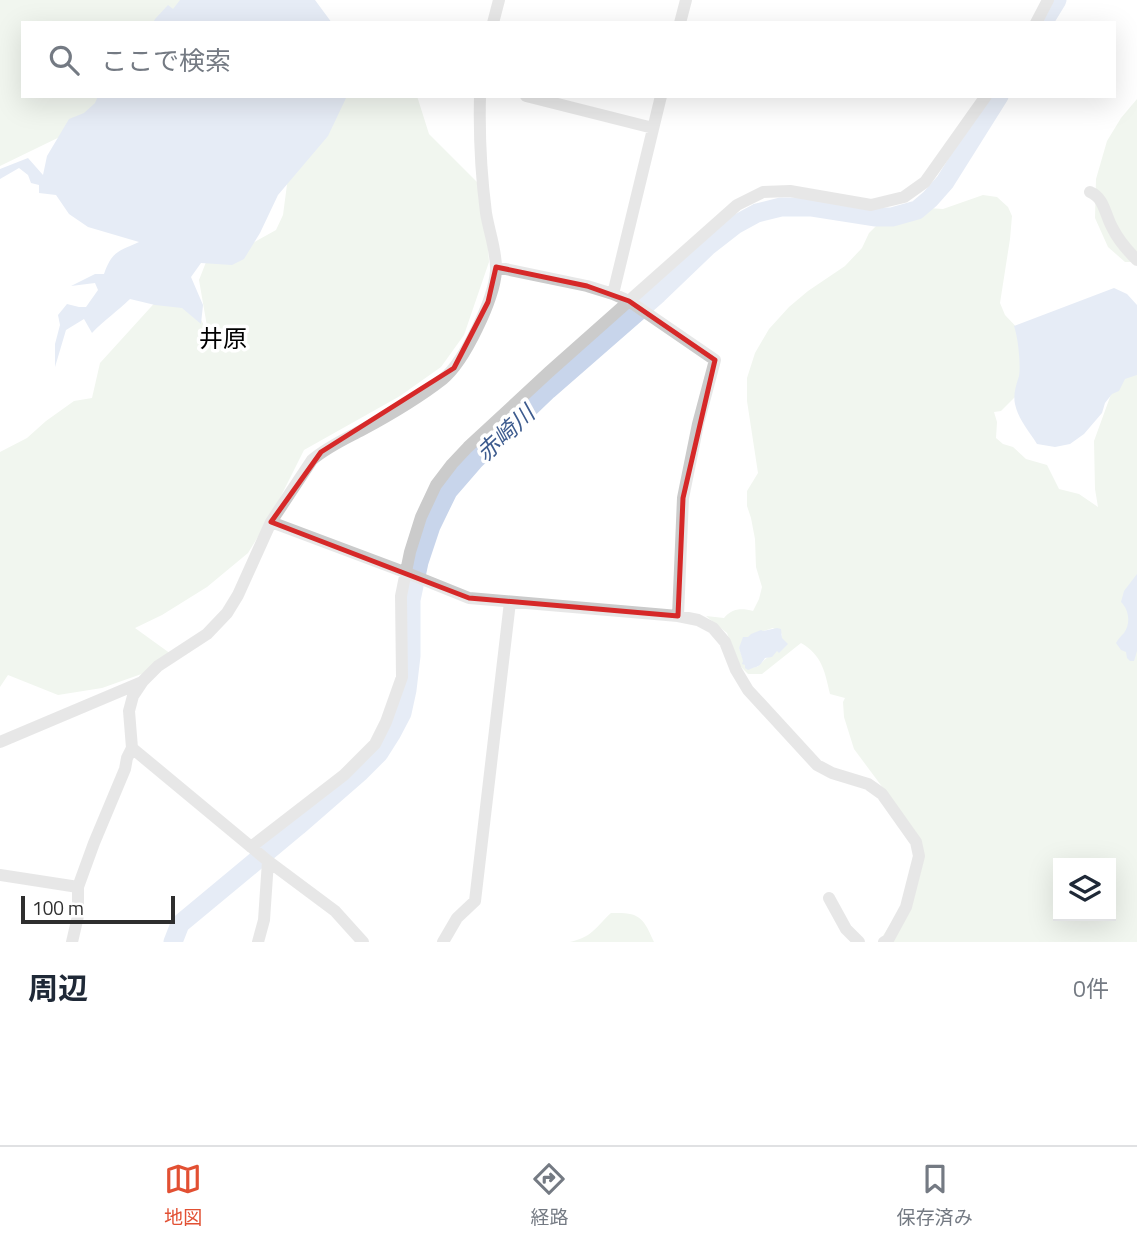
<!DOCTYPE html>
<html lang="ja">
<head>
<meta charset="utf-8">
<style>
  body { margin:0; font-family:"Titillium Web","Noto Sans JP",sans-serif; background:#f6f6f7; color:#1f2937 }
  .controls { position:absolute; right:21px; bottom:21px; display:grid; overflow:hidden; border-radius:0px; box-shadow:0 7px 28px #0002 }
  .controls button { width:63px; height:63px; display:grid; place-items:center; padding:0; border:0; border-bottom:2px solid #e0e1e3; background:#fff; color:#1f2937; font:35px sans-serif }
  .scale { position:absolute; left:21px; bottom:18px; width:154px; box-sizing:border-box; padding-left:7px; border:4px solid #2e2e2e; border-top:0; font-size:19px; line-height:24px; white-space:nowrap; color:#2e2e2e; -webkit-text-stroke:5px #fff; paint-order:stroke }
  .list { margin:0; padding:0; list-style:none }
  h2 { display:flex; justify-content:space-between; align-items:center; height:91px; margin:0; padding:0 28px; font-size:30px }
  h2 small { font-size:23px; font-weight:400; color:#747a83 }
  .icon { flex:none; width:38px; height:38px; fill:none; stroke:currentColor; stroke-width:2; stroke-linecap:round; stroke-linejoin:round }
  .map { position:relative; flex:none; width:1137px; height:942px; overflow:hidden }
  .search { position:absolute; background:#fff; box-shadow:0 7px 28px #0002; left:21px; right:21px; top:21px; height:77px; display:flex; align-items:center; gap:18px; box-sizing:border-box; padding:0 24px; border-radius:0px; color:#747a83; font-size:26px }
  .sheet { height:203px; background:#fff }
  nav { display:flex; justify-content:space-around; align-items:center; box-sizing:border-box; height:98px; border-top:2px solid #e0e1e3; background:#fff; font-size:19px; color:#747a83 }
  nav a { display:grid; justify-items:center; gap:4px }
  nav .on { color:#e25033 }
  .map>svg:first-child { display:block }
  .green { fill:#e0ebdb; fill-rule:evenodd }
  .water { fill:#c8d5eb }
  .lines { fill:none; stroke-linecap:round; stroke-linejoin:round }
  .river { stroke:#c8d5eb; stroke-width:19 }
  .minor { stroke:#cbcbcb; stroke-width:12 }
  .marked { fill:none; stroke:#d62828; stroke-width:5; stroke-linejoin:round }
  .labels { text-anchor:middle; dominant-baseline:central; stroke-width:7; stroke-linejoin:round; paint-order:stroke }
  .water-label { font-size:23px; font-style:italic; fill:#3d5b8e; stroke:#fff }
  .quarter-label { font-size:24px; fill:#000; stroke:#fff }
</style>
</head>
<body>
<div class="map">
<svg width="1137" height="942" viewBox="0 0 1137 942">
  <rect width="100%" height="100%" fill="#fff"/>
  <path class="green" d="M0,0H187L183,23H23V96H116L72,131L0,166Z
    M339,96H417L429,134L484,189L489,262L464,335L441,367L400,396L304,450L273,512L248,553L207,587L162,615L135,628L171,654L150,671L102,688L58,695L8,675L0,687V452L27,438L46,421L74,401L92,398L100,363L160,297L194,308L208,332L199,280L210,252L233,254L276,230L283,215L288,177Z
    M1137,99V262H1125L1108,247L1095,218L1096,179L1107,141L1121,118Z
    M983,195L997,197L1008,207L1012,216L1010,239L1000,303L1005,315L1020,331L1024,372L1018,394L1001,411L994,412L997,422L996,438L1003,444L1013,447L1026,459L1047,465L1059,489L1079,494L1098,507L1095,489L1094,441L1114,386L1137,369V942H879L900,909L923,848L915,831L854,749L844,717L843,702L845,698L830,694C825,672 822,655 801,643L762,674H748L740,666L727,633L706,616L724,618C732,608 742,608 753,611L759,599L762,587L756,567L755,539L751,518L747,506V491L758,473L747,401V378L755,353L769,329L789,307L808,291L845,266L862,248L869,233L878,224L898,211L913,207L943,209ZM773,628L782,634C781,645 777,650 768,657C758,664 761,671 745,665L739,648C747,634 759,633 773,628ZM1058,863H1111V916H1058Z
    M611,913C640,912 643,917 654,942H570C578,940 587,937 593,931C600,925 603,920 611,913Z"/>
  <path class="water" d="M180,0H315L332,23H153L155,19L168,5L173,9Z
    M98,96H347L328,136L278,195L260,233L244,259L232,265L201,263L191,277L203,305L201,324L182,308L155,305L130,299C118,311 104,320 92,333L84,319L66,330L55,367V344L60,325L58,315L67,304L79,307H86L98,290L95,283L71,286L95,274H104C112,251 119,251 139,242L88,227L69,214L56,195L39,193V185L31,183L28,175L19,168L0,179V169L28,158L43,175L47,156L69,119L84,113L95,103Z
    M1114,288L1127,294L1137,305V375L1125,379L1119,391L1112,394L1105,403L1102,413L1084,434L1070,444L1055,447L1037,444C1029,431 1018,419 1015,404C1013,395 1016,385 1019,376C1021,365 1018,337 1014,326Z
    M1137,574V651L1134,661H1130L1127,658L1126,652L1121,650L1116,643C1118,639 1121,636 1124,633C1131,623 1129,610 1121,602L1124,591Z
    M777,628L781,629L782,638L788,644L779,653L777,651L772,657L765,658C758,669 759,665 748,670L745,668V665L742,664L743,661L739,648L743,637H748L751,634L761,630L763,631Z"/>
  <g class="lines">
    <path class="river" d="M1043,23L1057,0
      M173,942L180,924L298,826L360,772L379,753L391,734L402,713L407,690L411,656V600L419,562L431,526L448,491L474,461L548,390L658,294L708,246L735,225L757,213L781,207H812L876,217H892L917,210L930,199L945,182L999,96"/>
    <path class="minor" d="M493,23L499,0
      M680,23L686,0
      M1036,23L1048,0
      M526,96L653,128
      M1090,192C1105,198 1105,216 1113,229C1119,241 1128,251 1137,260
      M496,267L587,286L613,294L629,301L715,360L698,424L683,498L678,616
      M613,294L661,96
      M271,522L407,573L469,598L678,616L698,620L713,628L725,642L736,670L748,690L817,765L832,773L868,784L882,794L916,842L919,856L906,907L888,940L884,942
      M0,742L142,682
      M132,748L268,861L335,911L363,942
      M251,847L344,775L375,744L386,722L402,677L401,596L410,552L421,517L436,485L452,464L468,447L549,372L737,205L763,192L790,191L871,205L904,197L925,182L986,96
      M0,875L78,887
      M829,898L846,929L859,942
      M72,942L78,916V887L94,843L125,769L127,758L132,748L129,711L133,696L143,681L158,666L207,634L227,613L238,595L271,522L312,460C327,447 345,439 362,430C388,416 420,397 443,379C465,361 494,299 496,271C497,252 489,232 486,213C481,174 479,135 480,96
      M258,942L264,920L268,861
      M443,942L457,918L475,901L510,602"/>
  </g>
  <path d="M0 0H1137V942H0ZM496,267L587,286L629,301L715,360L683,498L678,616L469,598L271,522L321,452L454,368L488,302Z" fill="#fff" fill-opacity=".55" fill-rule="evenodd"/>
  <path class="marked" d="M496,267L587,286L629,301L715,360L683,498L678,616L469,598L271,522L321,452L454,368L488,302Z"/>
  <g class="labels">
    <g class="water-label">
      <text transform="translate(505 433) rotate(-43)">赤崎川</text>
    </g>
    <g class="quarter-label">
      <text x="223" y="338">井原</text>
    </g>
  </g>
</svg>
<div class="controls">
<button><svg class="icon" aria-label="layers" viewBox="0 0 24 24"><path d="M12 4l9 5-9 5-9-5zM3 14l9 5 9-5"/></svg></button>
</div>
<div class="scale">100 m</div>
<div class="search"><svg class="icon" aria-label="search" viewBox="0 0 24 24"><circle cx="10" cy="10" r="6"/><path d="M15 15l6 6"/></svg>ここで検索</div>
</div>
<section class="sheet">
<h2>周辺<small>0件</small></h2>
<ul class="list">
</ul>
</section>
<nav>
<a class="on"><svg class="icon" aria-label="map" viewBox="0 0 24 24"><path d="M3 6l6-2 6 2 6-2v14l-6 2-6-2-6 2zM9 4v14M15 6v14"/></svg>地図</a>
<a><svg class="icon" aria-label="directions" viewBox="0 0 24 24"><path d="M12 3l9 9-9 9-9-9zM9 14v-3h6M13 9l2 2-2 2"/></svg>経路</a>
<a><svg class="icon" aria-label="saved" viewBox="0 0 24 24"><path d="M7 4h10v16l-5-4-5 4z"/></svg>保存済み</a>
</nav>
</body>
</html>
